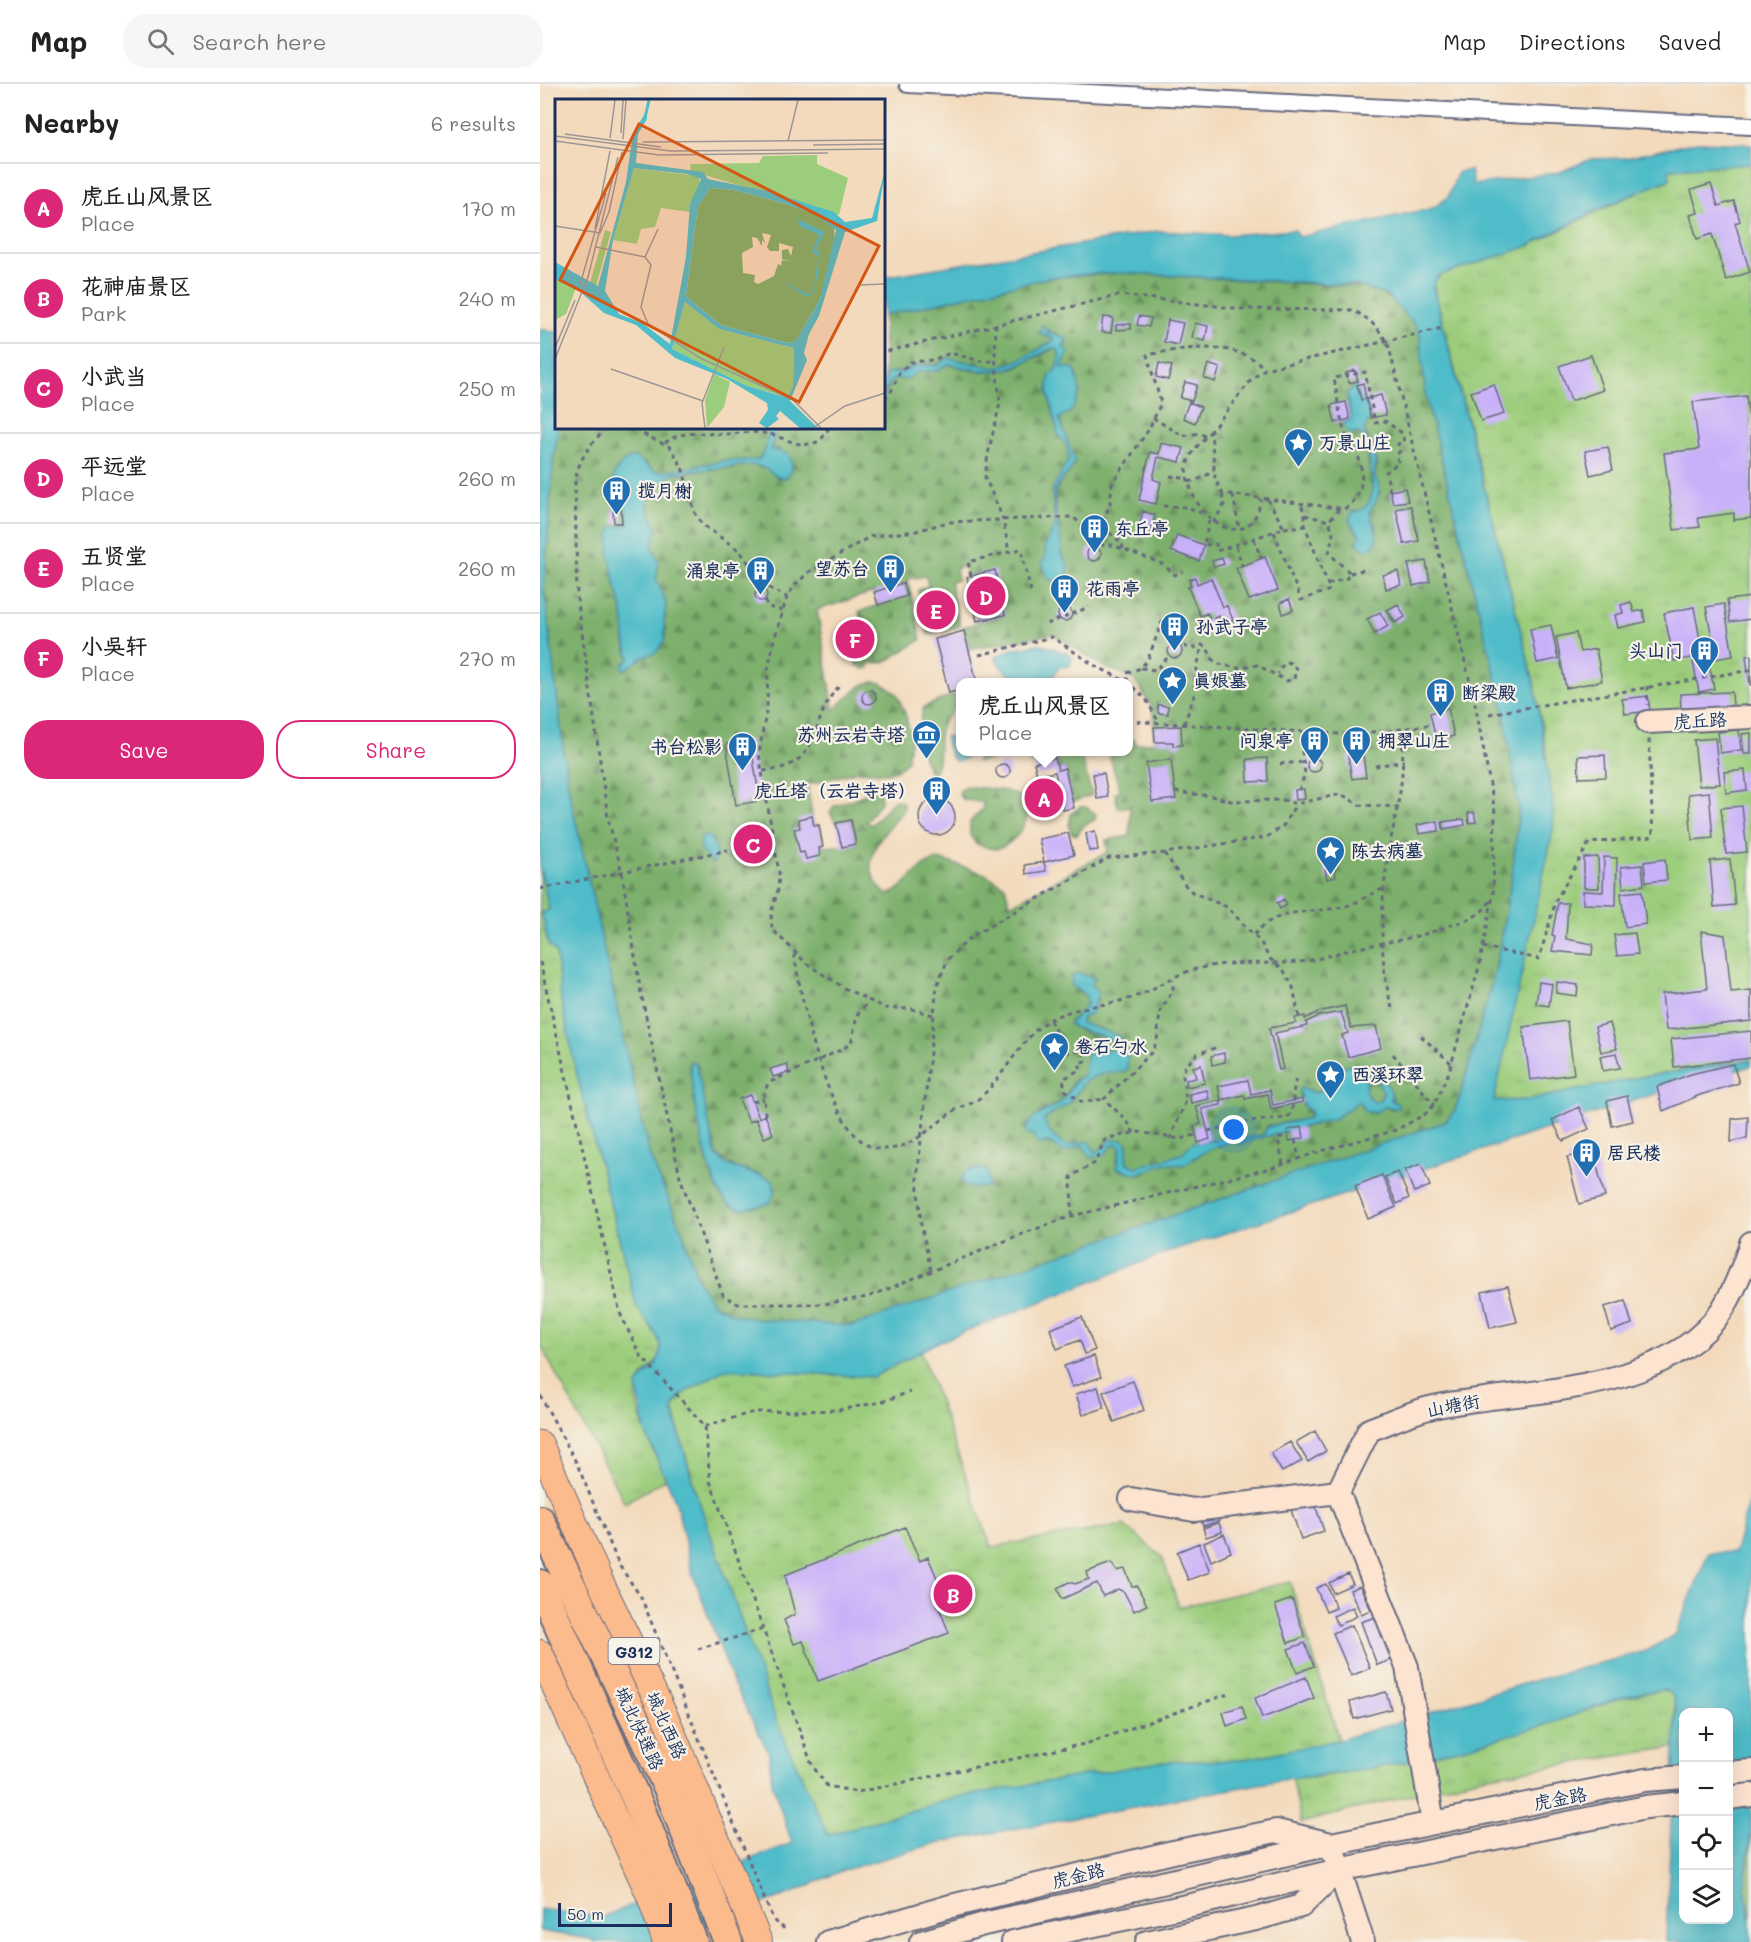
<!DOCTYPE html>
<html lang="en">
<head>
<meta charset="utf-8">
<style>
  body { margin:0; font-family:Mali,"LXGW WenKai TC",sans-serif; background:#f6f6f6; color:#222 }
  .controls { position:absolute; right:18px; bottom:18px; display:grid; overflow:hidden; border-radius:12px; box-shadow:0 6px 24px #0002 }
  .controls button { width:54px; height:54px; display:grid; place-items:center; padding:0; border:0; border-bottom:2px solid #e0e0e0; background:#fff; color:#222; font:30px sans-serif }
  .scale { position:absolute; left:18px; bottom:15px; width:114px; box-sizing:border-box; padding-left:6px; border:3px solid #1b2f5e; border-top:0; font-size:16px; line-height:21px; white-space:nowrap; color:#1b2f5e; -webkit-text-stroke:4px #f7f3e8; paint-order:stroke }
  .you { position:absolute; left:694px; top:1046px; width:21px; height:21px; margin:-15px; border:4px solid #fff; border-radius:50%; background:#1a73e8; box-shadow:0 0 0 9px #1a73e833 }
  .badge { display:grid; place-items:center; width:39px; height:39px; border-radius:50%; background:#db2777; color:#fff; font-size:20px; font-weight:700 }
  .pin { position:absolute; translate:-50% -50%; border:3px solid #fff; box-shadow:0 2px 6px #0006 }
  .popup { position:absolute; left:416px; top:594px; width:177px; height:78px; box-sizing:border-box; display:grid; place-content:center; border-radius:12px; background:#fff; filter:drop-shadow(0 2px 4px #0005); font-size:20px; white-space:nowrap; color:#767676 }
  .popup b { font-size:22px; color:#222 }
  .popup::after { content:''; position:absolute; left:50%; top:100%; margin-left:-12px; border:12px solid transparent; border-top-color:#fff }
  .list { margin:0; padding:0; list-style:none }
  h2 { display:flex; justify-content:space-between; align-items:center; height:78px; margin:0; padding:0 24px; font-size:26px }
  h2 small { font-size:20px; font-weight:400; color:#767676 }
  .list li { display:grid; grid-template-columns:39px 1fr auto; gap:18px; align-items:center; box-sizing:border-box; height:90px; padding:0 24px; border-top:2px solid #e0e0e0 }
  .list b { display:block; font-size:22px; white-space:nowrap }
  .list p { margin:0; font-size:20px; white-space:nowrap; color:#767676 }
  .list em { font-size:20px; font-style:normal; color:#767676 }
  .actions { display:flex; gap:12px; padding:18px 24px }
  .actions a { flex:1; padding:14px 0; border:2px solid #db2777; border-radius:24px; text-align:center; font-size:21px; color:#db2777 }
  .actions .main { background:#db2777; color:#fff }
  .icon { flex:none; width:33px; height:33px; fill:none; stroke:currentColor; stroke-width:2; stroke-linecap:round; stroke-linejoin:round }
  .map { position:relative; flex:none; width:1211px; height:1858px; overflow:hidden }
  header { display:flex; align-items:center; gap:36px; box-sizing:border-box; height:84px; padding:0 30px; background:#fff; border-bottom:2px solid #e0e0e0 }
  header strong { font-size:28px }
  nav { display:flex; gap:33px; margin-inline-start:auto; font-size:21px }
  .search { width:420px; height:54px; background:#f6f6f6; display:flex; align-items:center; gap:15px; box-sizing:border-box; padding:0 21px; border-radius:24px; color:#767676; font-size:22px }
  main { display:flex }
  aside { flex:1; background:#fff }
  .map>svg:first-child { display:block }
  .grass { fill:url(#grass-tufts); stroke:#5c7e6d; stroke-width:1.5 }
  .forest { fill:url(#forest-firs); stroke:#4c7065; stroke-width:1.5; fill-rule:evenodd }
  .water { fill:#4fbcc9; stroke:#357694; stroke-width:1.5; fill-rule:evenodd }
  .building { fill:#c9b0f9 }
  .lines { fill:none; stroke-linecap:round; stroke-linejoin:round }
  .street-casing { stroke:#676b7f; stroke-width:20 }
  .secondary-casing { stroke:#676b7f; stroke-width:26 }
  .primary-casing { stroke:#676b7f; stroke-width:28 }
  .highway-casing { stroke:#676b7f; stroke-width:32 }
  .path { stroke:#676b7f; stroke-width:3; stroke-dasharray:4.5 4.5; stroke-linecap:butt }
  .street { stroke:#fff; stroke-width:16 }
  .secondary { stroke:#fde4d1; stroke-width:22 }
  .primary { stroke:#fbbb8d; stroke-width:26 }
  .highway { stroke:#fbbb8d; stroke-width:28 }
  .labels { text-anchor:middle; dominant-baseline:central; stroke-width:4.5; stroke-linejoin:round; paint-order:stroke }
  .shield { fill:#f7f3e8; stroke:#5d6a87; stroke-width:1.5 }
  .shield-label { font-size:16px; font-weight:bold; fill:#1b2f5e }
  .poi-label { font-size:18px; font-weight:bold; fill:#1b2f5e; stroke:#f7f3e8; text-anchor:start }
  .street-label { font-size:18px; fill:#1b2f5e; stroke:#f7f3e8 }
  .inset-river { fill:none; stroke:#4fbcc9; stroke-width:3 }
  .inset-road { fill:none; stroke:#9d9696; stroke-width:1.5 }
  .view { fill:#d45514; fill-opacity:0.15; stroke:#d45514; stroke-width:3 }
  .inset-edge { fill:none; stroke:#1b2f5e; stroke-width:3 }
</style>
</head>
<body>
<header>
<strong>Map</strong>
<div class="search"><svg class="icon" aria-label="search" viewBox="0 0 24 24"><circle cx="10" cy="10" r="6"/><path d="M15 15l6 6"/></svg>Search here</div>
<nav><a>Map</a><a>Directions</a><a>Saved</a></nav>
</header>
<main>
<aside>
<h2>Nearby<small>6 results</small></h2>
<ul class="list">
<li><span class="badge">A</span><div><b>虎丘山风景区</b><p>Place</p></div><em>170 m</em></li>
<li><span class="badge">B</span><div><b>花神庙景区</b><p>Park</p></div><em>240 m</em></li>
<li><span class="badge">C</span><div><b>小武当</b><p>Place</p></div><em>250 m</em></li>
<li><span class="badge">D</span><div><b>平远堂</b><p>Place</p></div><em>260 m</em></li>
<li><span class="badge">E</span><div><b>五贤堂</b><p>Place</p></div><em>260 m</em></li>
<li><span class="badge">F</span><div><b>小吴轩</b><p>Place</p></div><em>270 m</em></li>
</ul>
<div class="actions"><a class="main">Save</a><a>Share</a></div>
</aside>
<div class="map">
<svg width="1211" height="1858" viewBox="0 0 1211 1858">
  <defs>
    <pattern id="grass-tufts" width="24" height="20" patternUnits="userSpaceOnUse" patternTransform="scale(1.5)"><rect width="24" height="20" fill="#9ccd7c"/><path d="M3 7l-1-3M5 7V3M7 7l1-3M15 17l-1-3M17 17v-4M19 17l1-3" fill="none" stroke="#86b06e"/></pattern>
    <pattern id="forest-firs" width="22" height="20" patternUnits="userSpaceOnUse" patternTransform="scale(1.5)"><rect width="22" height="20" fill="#7db06c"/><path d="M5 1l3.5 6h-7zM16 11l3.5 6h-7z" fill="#66905c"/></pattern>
  </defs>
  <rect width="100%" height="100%" fill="#f7f3e8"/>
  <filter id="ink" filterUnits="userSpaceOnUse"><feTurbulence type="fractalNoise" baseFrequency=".0167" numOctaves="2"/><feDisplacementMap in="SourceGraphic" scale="12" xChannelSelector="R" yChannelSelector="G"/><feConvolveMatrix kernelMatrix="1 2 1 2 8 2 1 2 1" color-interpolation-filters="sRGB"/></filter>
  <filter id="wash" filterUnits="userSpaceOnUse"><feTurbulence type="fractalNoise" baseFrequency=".008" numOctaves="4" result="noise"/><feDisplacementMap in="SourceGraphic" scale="24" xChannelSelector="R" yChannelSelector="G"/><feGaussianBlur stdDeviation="1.35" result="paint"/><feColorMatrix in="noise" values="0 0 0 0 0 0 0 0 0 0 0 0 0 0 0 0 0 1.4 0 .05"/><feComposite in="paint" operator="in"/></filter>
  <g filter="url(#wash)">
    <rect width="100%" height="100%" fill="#f3dabc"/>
    <path class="grass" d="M1187,80H1211V976L1101,993L988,1016L954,1017L991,839L1007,672L995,603L893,199L902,190L986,163L1112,101L1129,85Z
      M0,783L9,827L2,828L8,860L16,869L21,916L36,987L96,1220C102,1236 121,1246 121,1264C121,1281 105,1285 99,1298C88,1319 117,1374 126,1395L85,1419L0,1260Z
      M381,1267L451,1463L584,1441L622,1473L639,1523L750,1498L799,1656L701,1676L620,1678L288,1751L238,1641L155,1406L133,1324L145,1308L185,1285L333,1293Z
      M1121,1606L1131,1609L1135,1614V1663L936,1694L761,1739L752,1694L779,1693L899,1670L1005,1641L1082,1614Z
      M1211,1747V1839L1205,1802Z"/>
    <path class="forest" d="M581,189L828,203C848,210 874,230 880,253C885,272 882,293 886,313L963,623L979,725L972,792L955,888L920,1013L914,1028L905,1038L325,1239L298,1243L214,1235L194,1230L173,1220L158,1197L143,1150L109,1070L28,702L4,505L13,375L19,344H229L225,367L218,376L183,377L123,388L114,387L105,379L77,384L72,415L85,421L88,442L70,455L74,493L84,536L86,567L90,575L84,579L83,585H86L107,570L126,548L124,539L126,519L116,494L119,478L112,462L117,446L107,421L108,416L115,403L128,391L215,380L224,382L238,394L250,390L253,381L237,365L231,366L236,344H344V310L355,294L364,295L379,287H397L406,280L440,288L469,286L516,264L521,272L517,284L509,293L508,308L518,350L527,362L529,374L512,406L515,443L505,462L506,473L503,478L508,495L517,497L524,474L521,470C521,453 512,421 516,408C519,394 533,389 535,376L519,334C540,316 541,317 536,288L521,282L523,263L527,259L522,252L506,246L505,252L513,255L512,258L479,276L455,284L408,274C390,287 390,277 376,282C364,286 362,288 348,289L344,299V231L507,194ZM816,303L820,316L825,315L824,346L833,363L837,381L834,393L840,408L829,428L837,445L833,462L818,456L820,452L810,439L814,427L823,428L830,419L833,404C828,392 828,372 828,359L820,349H807L811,336L807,312ZM424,482L438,539L423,543L429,565L513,550L566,584L589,592L596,598L613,625L614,658L596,660L594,655L588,656V668L569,669L580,708L575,709L578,724L590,722V752L566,756L568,768L470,821L465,802L445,790L399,775C371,783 367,806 347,811C313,780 340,754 362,728L364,722L361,717L354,716L331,741L326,737L341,718L340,708L334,707L294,722L290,729L296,739L311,736L316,760L284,763L279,741L274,742L267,701L318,687L347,689L358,685L367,677L371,654L366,632L357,610L342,599C322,593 307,615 294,626L277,526L334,508L338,521L319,528L321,541L303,546L309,570L314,569L317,582L321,581L322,585L329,584L328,580L345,578L381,556L368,495L386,492L388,503L378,506L388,550L420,543L410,498L418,496L416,484ZM537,889L554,894L551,902L558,914L553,928L542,934L541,939L564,946L582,957L587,980L545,997L532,1016L504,1035L508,1047L525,1062L550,1059L556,1069L571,1056H583L588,1061L586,1078L596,1083L641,1070L655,1059L679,1056L689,1048L702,1055L724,1050L727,1042L770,1034L771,1028L764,1023L759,1009L767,1005L776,1009L783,1005L797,982L824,980L828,985L825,1009L835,1018L840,1016L844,1008L839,997L852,1010L853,1025L844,1023L832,1028L818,1018L794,1035L698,1060L695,1054L685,1060L671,1064L643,1081L625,1079L597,1090L579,1086L577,1075L581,1064L577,1060L571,1062L568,1067L549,1070L543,1061L524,1068C512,1058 503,1060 491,1050V1038L506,1025L522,1017L534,997L546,989V975L556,969L577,965L566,953L548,950L531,942L530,937C539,928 550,927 546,912L541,909ZM155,978L176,1071L196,1084L222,1091L236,1105L230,1118C218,1123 201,1128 190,1121C164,1105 155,1011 149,980Z
      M412,611L418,613C417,626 404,633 400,646C397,660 402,679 393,689L388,686C380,665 377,644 384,623Z
      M438,668L455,670L465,668H540L552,711L533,718L525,684L518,686L515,674L494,679L476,668L461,670L459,674L437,678Z
      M425,702C445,706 463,702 480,713C501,728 473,764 455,765C449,765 442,761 436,760L430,751V738L443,724L442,718L424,716L419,712L420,706Z
      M540,723H546L556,730L555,736L544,741L537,751L531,749L529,743L531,730Z"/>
    <path class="water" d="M1157,58L1211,60V80L1129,85L1130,95L1061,124L986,163L898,192L893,203L995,603L1013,721V747L954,1017L988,1016L1101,993L1211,976V982L1161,995L633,1166L396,1259L333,1293L185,1285L145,1308L134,1320L133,1328L155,1406L238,1641L288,1751L418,1713L620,1678L701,1676L799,1656L989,1598L1106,1567L1136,1550L1168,1469L1195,1468L1211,1409V1747L1205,1802L1211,1839V1858H1126L1136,1626L1133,1612L1125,1606C1082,1608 1043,1630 1002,1642C921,1665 837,1689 752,1694L397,1759L301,1787L252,1809L115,1858H54L50,1855L0,1847V1825L62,1833L252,1759L232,1699L229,1669L194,1601L151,1485L136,1418L105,1347L97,1302C101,1293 111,1288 116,1280C131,1254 104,1241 96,1220L36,987L21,916L16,869L8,860L2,828L9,826L0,783V245L16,248V344H19L13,375L4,505L28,702L109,1070L143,1150L158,1197L173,1220L194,1230L214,1235L312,1242L905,1038L914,1028L920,1013L955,888L972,792L979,725L963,623L886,313L880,252L875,241L848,212L816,201L581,189L548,190L507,194L344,231V193L618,147L689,151L755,146L759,153L893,124L908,113L918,88L930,86L933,101L1020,88L1051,75L1085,74ZM1144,1628H1188V1836H1144Z
      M503,241L508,248L527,254L523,263L529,269L521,282L535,285L540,308L532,327L519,334L535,376C533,389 518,394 515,408C512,422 522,452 521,470C528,480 535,489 517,497L508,495L502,478L506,473L505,462L515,443L512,406L529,374L527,362L518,350L508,308L509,293L517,284L520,275L518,266L512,264C467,287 460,293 409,280L397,287H379L367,295H352L344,310V299L348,289H360L379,281L397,282L408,274L455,284L479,276L512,258L513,255L500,249Z
      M817,301L820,316L826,315L830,334L824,346C829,362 839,374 834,393C844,404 838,417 829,428C834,442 845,458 826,466L816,459L820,451L809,437L812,428C845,425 828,383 828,359L820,349H807L804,338L811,336L807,309Z
      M229,344H236L231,365L248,370C254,379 253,386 246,394C233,396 228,380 209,381L134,389L119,399L108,416L107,421L117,446L112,462L119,478L116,494L126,519L124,539L125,555L116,569C96,572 97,583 83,585L82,582L90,574C83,560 86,546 83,530C78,505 63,467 72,443L88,441L85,421L74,423C69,404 72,377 95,373L114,387L123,388L183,377L218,376L225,367Z
      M500,560L529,570L532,574L530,582L519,583L510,598C486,599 468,599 455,573L471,565Z
      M420,651V668H433L422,676L416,677L411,673L405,653Z
      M164,752L170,753C175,762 179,771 173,780L161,767V755Z
      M537,889L555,894L551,901L558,908L553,928L542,934L541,939L579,952L587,972V985L583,988H567L545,997L528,1020L504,1035L508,1047L525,1062L548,1057L556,1069L571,1056H583L588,1060L586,1078L596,1083L641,1070L652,1059L679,1056L686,1047L701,1048L703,1055L724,1050L727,1043L769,1034L771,1027L764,1023L759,1007L761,1004L776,1009L781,1007L790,985L797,982L827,980C830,996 817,1008 835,1018L840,1016L844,1008L839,1001V994H842L851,1007V1016L859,1021V1024L844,1023L835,1029L824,1027L821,1019L818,1018L794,1035L697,1060L695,1054L688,1059L671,1064L643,1081L625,1079L597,1090L577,1084L581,1064L577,1060L571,1062L564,1071L550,1073L543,1061L524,1068L509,1058L498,1060L494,1052L486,1048C489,1028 512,1028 522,1017C531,1008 531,997 544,991L547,970L577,965C570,947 543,951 529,940L547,921L546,912L532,902V893Z
      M150,977L156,980L176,1071L187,1081L233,1096L235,1108L230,1119C219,1122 201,1129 190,1121C168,1108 150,1003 150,977Z
      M435,1085H447L449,1103L431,1104L421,1098L424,1088Z"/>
    <g id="blocks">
      <path class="building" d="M1171,100L1178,122L1194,117L1200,137L1195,139L1210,188L1186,196L1172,150L1157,155L1150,131L1158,129L1151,106Z
        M599,232L611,234L609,243L597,241Z
        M563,233L573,234L571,249L561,248Z
        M628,236L643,239L638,261L624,258Z
        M655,239L668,242L665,257L652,254Z
        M591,240V245L576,246V241Z
        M1051,271L1063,306L1031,317L1019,282Z
        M619,279L632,282L628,296L616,293Z
        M668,280L680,284L675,298L664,294Z
        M815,286L818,297L809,299L806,289Z
        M645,298L657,301L652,317L640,314Z
        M823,299L826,315L821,316L817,301Z
        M954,300L964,330L941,337L931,308Z
        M841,311L846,331L831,334L826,315Z
        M1206,312L1211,350V434L1194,436V429L1158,434L1160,443L1134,446L1124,369L1159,365L1153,318Z
        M649,318L661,323L655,339L643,334Z
        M806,318L810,335L795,339L791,321Z
        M621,359L644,364L640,378L618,373L613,395L621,398L616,420L599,416L610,368L619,370Z
        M1068,363L1073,386L1050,391L1045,367Z
        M865,404L868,417L853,419L850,407Z
        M871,422L879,457L864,460L856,425Z
        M81,425L82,439H74L73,426Z
        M603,427L615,431L610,453L597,450Z
        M637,451L664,461L659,477L631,467Z
        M547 470a7 7 0 1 1 14 0a7 7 0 1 1-14 0Z
        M725,473L738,506L709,516L696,484Z
        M682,474L684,480L674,483L672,477Z
        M886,477L890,498L873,502L868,480Z
        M455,486L465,531L437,537L427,493Z
        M858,487L861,501L846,505L843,491Z
        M655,493L657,500L671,494L683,523L687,522L693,536L682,541L679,532L674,534L677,541L666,546L663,537L670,534L667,529L660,532L648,503L651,502L649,496Z
        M363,499L367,512L338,521L334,508Z
        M215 511a6 6 0 1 1 12 0a6 6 0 1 1-12 0Z
        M399,508V511L406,510L408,519L403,521L405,531L390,534L385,511Z
        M1211,513V535L1190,538L1187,516Z
        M749,515L753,526L743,530L740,519Z
        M1091,518L1094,528L1103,526L1105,538L1078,544L1075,531L1083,529L1081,521Z
        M858,520L865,533L855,539L847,526Z
        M1184,520L1193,572L1176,575L1166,523Z
        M1154,523L1163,572L1134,577L1124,529Z
        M518 530a7 7 0 1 1 14 0a7 7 0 1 1-14 0Z
        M840,528L848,542L835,550L827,535Z
        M322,541L328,564L309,570L303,546Z
        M1011,541L1018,575L997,579L990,545Z
        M424,547L437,598H420V606L409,609L395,555Z
        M1036,549L1040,568L1056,565L1062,597L1026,604L1016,553Z
        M628 567a7 7 0 1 1 14 0a7 7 0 1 1-14 0Z
        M1211,571V601H1210L1206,572Z
        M1168,575L1174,605L1159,608L1153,578Z
        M322 613a7 7 0 1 1 14 0a7 7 0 1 1-14 0Z
        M1192,608L1193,623L1141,625L1140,610Z
        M1108,612L1110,627L1085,630L1082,615Z
        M618,621L628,622V630L618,629Z
        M908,624L914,652L896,656L890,629Z
        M641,642L642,661L633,662V658H615L614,643Z
        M1199,646L1201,666L1180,669L1178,648Z
        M1211,649V670H1204L1202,650Z
        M1175,654L1180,700L1159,702L1154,656Z
        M210,656L220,717L196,721L186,660Z
        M765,662H783V668H765Z
        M823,670L826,693L812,695L808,672Z
        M1065,671L1066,693L1039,694L1038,672Z
        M515,674L518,686L525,684L534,724L523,726L515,688L497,692L494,679Z
        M727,674L728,697L708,698L707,675Z
        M767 681a7 7 0 1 1 14 0a7 7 0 1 1-14 0Z
        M631,675L636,715L612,718L606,679Z
        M456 687a7 7 0 1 1 14 0a7 7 0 1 1-14 0Z
        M1205,686L1207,706L1186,709L1184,688Z
        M564,689L568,713L557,715L553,690Z
        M764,705L765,715L756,716L755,706Z
        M1169,708L1173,754L1152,756L1148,710Z
        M379 733a18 18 0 1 1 36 0a18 18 0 1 1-36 0Z
        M1202,722L1207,768L1186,770L1181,724Z
        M934,728L936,738L929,739L928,729Z
        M272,732L274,742L279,741L283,763L279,764L280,772L266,775L264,768L260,769L254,745L260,744L258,735Z
        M924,735L925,741L903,745L902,738Z
        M311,736L316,760L302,763L296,739Z
        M898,737L899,747L879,750L877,741Z
        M223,745L228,770L202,775L198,749Z
        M555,747L558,766L549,767L546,749Z
        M528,749L534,771L504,778L499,755Z
        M1058,773L1059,804H1044V774Z
        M1064,773L1077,774L1076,821L1043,820V807L1063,808Z
        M1125,775L1127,796L1106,798L1104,778Z
        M1190,775L1195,821L1174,823L1170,777Z
        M504,778L506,787L486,790L485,781Z
        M1102,781L1104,801L1083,804L1081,783Z
        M795,784L796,793L787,795L785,785Z
        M1102,807L1106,840L1085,843L1081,809Z
        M744,815L747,821L740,825L737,819Z
        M1018,819H1028L1026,855L1053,860L1052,871L1012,867L1015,852L1012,851Z
        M1161,847L1185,851L1191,908L1211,906V937L1126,946L1122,910L1167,905Z
        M1095,849L1098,870L1077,872L1074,851Z
        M999,898L1012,900L1009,922L996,920Z
        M1017,898L1038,901L1037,912L1016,909Z
        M805,922L811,944L836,942L841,964L808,973L802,951L808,949L801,928L779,932L766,938L767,942L735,949L743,985L739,986L729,944L756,939L755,934L765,932V935L778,928Z
        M1027,937L1034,990L990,996L983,943Z
        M1070,939L1077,965L1061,968L1055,943Z
        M1211,947V974L1134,983L1131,955Z
        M684,969L685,978L672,981L671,972Z
        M1076,969L1080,984L1063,987L1060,972Z
        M247,980L249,988L233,993L230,985Z
        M1193,980L1199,999L1160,1011L1123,1027L1117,1003L1151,990Z
        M661,981L665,999L647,1003L646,996L656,994L653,983Z
        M708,996L711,1010L730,1006L733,1021L762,1015L763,1018L731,1025L728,1010L705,1015L704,1011L681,1016L678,1002Z
        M667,1006L669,1015L651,1019L649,1010Z
        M210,1011L219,1034L225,1031L233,1050L224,1054L216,1035L209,1038L199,1015Z
        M1087,1012L1093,1037L1072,1042L1067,1017Z
        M681,1016V1021L662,1025L670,1055L658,1059L654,1042L661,1040L656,1022Z
        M1039,1023L1049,1045L1023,1057L1012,1036Z
        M1208,1033L1207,1054L1191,1058L1192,1035Z
        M762,1043L764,1054L749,1057L747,1046Z
        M1053,1067L1065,1113L1039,1120L1027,1073Z
        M881,1080L890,1102L874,1108L865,1086Z
        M858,1088L869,1114L857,1120L845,1093Z
        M842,1091L856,1123L828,1135L815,1102Z
        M968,1202L977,1238L950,1244L942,1208Z
        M1085,1217L1092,1240L1071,1247L1064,1223Z
        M542,1233L555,1266L545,1270L540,1256L517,1265L510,1245Z
        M554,1272L561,1293L532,1303L524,1282Z
        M593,1297L604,1326L574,1338L563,1308Z
        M558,1303L564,1324L543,1331L536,1310Z
        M775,1347L786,1367L768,1378L756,1358Z
        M750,1358L762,1377L742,1388L731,1369Z
        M773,1415L784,1447L761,1455L750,1423Z
        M676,1427L679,1437L663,1442L660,1433Z
        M679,1439L682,1448L666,1453L663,1444Z
        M365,1443L380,1477L388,1473L403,1508L395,1513L409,1549L278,1597L263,1557L254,1560L244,1536L255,1530L245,1491Z
        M684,1450L691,1468L671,1477L664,1459Z
        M659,1459L670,1488L648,1496L637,1468Z
        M571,1479L577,1487L585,1485L592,1502H597L607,1521L594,1527L584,1508L578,1505L563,1512L557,1499L522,1515L517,1504L529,1498L535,1500L549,1495L547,1488Z
        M808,1490L813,1500L793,1509L789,1499Z
        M786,1500L796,1524L786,1528L776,1504Z
        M820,1502L831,1526L821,1530L810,1506Z
        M752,1515L765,1553L748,1559L735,1521Z
        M813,1523L817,1532L798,1541L793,1532Z
        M841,1531L857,1574L837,1581L821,1538Z
        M812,1541L830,1584L811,1592L793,1549Z
        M765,1559L774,1582L757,1589L748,1565Z
        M766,1593L774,1614L722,1634L715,1614Z
        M846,1608L851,1625L814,1635L810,1618Z
        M702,1622L706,1635L687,1642L683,1628Z"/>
    </g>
  </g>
  <g filter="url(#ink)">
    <use href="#blocks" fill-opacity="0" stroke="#676b7f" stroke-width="1.5"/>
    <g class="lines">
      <defs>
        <path id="street" d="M368,0L1211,42"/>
        <path id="secondary" d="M1108,638L1211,633
          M798,1408L867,1583L893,1739
          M591,1415L654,1426L798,1408L829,1346C851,1338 875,1326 898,1322C986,1305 1127,1310 1182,1226C1195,1206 1204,1181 1211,1159
          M1188,1689L1211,1687
          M1188,1714L1211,1711
          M288,1858L407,1823L633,1768L736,1747L791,1760L823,1858
          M381,1858L444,1840L791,1760L1105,1696L1144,1693
          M473,1858L656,1820L799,1786L1106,1723L1144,1719
          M607,1858L716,1835L761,1822L797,1787"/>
        <path id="primary" d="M0,1360L59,1495L129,1641L219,1858
          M0,1569L110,1812L126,1858"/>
        <path id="highway" d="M0,1436L128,1704L188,1858
          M0,1500L98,1719L153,1858"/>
      </defs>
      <use href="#street" class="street-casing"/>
      <use href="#secondary" class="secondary-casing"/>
      <use href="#primary" class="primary-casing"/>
      <use href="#highway" class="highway-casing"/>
      <path class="path" d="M456,240L455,272L460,319L448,370L445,393L463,435L469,468
        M344,314L350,310L360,288L370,278L393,276L410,269L445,278L456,276
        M613,334L643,352L660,349L666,353
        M67,344C50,360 40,373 35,396L37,513L68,734L82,789L100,904L140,1093L183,1211L198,1220H283L328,1213L482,1150L532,1132L732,1084L781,1067L856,1046L884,1031L894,1021L909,988L939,883L953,812L955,728L935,619L850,267C843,247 831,236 813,226L702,225L580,211L344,268
        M97,344L103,350L130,363L135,371L142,383L155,429L163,441L200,467L225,502L247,513
        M671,347C662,357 650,368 647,382C645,389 648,397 651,405C663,443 712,468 721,415
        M125,359C142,345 162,350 183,350C197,350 210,347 224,349C246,352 259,368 281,356L289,344
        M630,392L648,395
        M649,398L665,393L674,385
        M850,407L846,388L859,378L856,372L860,367L858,360L864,358L862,349L845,337L835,339L825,288L794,294C797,311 799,329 804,346C806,354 813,359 816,366C825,388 825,412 804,425L682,409L675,395L671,347L712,295L725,285L903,244
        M693,411L699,444
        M623,422L647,423L661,429
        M765,431L789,437
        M669,436L664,461L676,460L677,467L744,444L728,416
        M673,439L684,421L682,409
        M744,444L765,442
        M734,448L761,516L790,506L765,442V431L761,420
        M714,455L721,474
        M696,462L702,481
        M583,465L582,459L567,447L563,438L570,419L572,400L609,345L621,319L607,271C643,264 698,255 725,285
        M810,489L827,485
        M431,492L428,478L481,465L491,508
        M788,500L807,494L810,489L789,469L793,449L789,437L798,426
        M225,516L228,523L243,527
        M507,540L549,523
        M439,571L512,553L554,581L587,598L606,615L618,637
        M601,584L616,586L630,571
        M587,598V589L601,584L608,575L622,538L635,545L646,563L654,564L662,561L667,564L673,576L679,580L697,584L717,581L747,597L754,595L756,585L753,580L747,578L740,584L738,590
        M1107,602L1108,621
        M949,630L1211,586
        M588,637L799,650L848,647L893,640
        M644,640L655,609L654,598L662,561
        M740,680L763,678
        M835,682L864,677
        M223,687C289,682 266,630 302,600
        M759,706L765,690L761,660
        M635,708L671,712L691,717L744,716L756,720L801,710L820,721L859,723
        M625,769L645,801L652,808L687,823L721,859L729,874L744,887L753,903L759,933
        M0,805L188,766
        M714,851C738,821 773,831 806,822C819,818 832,809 845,804
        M943,863L999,875L1016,816L1049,759L1113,753L1109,655
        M254,870C261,912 289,1063 341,1065C370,1067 391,1043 412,1028C420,1023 429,1021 437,1016C461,998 481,954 506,938C533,921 565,923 594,913C615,906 634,890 656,885C690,876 725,881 760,878C779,876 795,869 813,865C845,858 875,855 906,843C925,836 939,835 951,816
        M0,878L80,1229L100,1271L165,1342L170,1397L272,1681L287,1702L318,1708L549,1659L688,1610
        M852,924C837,872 841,808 851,755C859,714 866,688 861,645
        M393,931L372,925L345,924L306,905L267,880L232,845L231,829L238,806L239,789L219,670L227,622L228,585L234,556L247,513L255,501L269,488L331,452L376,447L408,438L533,433L564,462L572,461L623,480L635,491L643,487
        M510,936L526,969L543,967L545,977L539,979L541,985L523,995L525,1006L542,1018L564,1015
        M881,952L912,980
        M853,970L894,1021
        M213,1018L224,1015
        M225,1031L224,1010L228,999L305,964L312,956L317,931L330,916
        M668,1047L711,1037L746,1034L751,1030C754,1019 752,1008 756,995
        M594,1049L587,1037L564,1015L612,968L617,957L620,928L633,906V896
        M630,1055L646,1017L643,992L645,983L657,970L678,963
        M755,1056L759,1074
        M743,1080L738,1054L748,1052
        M532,1132L531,1092L555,1079L564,1057L568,1054L598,1048L640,1055L656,1051
        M391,1186L381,1140L377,1095L397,901L408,875L432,852L569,774L625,769L727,753L743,742L756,720
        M0,1311L37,1380L79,1481L101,1513L229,1826L235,1838L245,1845
        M165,1342L214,1328L298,1326L341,1318L370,1308
        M158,1565L223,1545"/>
      <use href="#street" class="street"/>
      <use href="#secondary" class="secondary"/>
      <use href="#primary" class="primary"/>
      <use href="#highway" class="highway"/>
    </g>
  </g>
  <defs>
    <symbol id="sight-pin" viewBox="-11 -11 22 30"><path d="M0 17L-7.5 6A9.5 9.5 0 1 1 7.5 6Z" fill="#1f6fb2" stroke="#f7f3e8"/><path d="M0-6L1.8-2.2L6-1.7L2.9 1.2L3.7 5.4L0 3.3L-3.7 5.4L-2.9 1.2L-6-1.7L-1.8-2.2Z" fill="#fff"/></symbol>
    <symbol id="building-pin" viewBox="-11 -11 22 30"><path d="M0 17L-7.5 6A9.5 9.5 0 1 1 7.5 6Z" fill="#1f6fb2" stroke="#f7f3e8"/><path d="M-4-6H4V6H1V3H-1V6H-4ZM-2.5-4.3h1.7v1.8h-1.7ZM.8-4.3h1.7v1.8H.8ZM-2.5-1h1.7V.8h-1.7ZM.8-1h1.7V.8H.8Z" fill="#fff"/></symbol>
    <symbol id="museum-pin" viewBox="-11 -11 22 30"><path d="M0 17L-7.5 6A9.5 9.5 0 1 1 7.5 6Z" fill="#1f6fb2" stroke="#f7f3e8"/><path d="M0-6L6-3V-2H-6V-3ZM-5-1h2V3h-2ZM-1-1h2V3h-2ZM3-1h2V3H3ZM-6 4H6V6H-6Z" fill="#fff"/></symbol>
  </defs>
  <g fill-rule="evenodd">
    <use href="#sight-pin" x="742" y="342" width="33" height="45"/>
    <use href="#building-pin" x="60" y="390" width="33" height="45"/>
    <use href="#building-pin" x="538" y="428" width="33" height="45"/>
    <use href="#building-pin" x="334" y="468" width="33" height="45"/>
    <use href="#building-pin" x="204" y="470" width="33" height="45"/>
    <use href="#building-pin" x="508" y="488" width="33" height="45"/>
    <use href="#building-pin" x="618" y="526" width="33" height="45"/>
    <use href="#building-pin" x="1148" y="550" width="33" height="45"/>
    <use href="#sight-pin" x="616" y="580" width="33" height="45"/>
    <use href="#building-pin" x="884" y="592" width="33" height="45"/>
    <use href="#museum-pin" x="370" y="634" width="33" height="45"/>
    <use href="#building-pin" x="758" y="640" width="33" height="45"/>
    <use href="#building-pin" x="800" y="640" width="33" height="45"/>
    <use href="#building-pin" x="186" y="646" width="33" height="45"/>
    <use href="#building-pin" x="380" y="690" width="33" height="45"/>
    <use href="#sight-pin" x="774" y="750" width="33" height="45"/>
    <use href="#sight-pin" x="498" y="946" width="33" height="45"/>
    <use href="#sight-pin" x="774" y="974" width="33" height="45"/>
    <use href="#building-pin" x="1030" y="1052" width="33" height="45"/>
  </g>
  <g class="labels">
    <rect class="shield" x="68.5" y="1554" width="51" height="26" rx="4.5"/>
    <g class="shield-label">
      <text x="94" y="1567">G312</text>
    </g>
    <g class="poi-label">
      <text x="779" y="358">万景山庄</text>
      <text x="98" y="406">揽月榭</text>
      <text x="575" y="444">东丘亭</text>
      <text x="329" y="484" text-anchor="end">望苏台</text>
      <text x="200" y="486" text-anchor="end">涌泉亭</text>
      <text x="546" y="504">花雨亭</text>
      <text x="656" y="542">孙武子亭</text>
      <text x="1143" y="566" text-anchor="end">头山门</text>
      <text x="653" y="596">真娘墓</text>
      <text x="922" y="608">断梁殿</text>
      <text x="365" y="650" text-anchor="end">苏州云岩寺塔</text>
      <text x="753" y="656" text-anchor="end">问泉亭</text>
      <text x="838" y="656">拥翠山庄</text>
      <text x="182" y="662" text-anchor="end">书台松影</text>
      <text x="376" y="706" text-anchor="end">虎丘塔（云岩寺塔）</text>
      <text x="811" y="766">陈去病墓</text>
      <text x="535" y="962">卷石勺水</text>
      <text x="812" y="990">西溪环翠</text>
      <text x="1067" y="1068">居民楼</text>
    </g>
    <g class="street-label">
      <text transform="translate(1160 636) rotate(-3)">虎丘路</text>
      <text transform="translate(913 1321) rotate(-11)">山塘街</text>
      <text transform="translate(127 1641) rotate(66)">城北西路</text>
      <text transform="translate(100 1644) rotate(65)">城北快速路</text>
      <text transform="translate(1020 1714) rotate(-11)">虎金路</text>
      <text transform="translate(538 1791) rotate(-14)">虎金路</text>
    </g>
  </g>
  <g transform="translate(15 15)">
    <rect width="330" height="330" fill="#f3dabc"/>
    <path d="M262,56V65L293,79L284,116L136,72L135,65L204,64L208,57ZM79,69L143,77L146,87L135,105V113L106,109L100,128L86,130L82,145L58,141ZM50,131L56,133L41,187L35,184ZM0,180L21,189L11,215L0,221ZM130,203L164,230L239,249L238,287L233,299L192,287L117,250ZM159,275L175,283L169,308L152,329L150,301Z" fill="#9ccd7c"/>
    <path d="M155,89L179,91L231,105L258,114L279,128L280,146L265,200L241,242L233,244L166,226L131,197L143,108ZM207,134L216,136L212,148L215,152H224V144L238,148L236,157L233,150L227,151V160L236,162L227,161L226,166L234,170L223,165L219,177L203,185L199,183L200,176L188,174L187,154L198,148L197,138L202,139L207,147V141L210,144Z" fill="#7db06c" fill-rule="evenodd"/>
    <path d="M91,13L92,20L83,35L81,64L148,73L153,80L212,92L279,113L290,123L317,119L330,71L322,122L290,133L264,217L254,235L249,254L252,261L235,302L263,329H245L225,312L221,317L224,320L212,329L204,324L213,311L212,304L172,280L120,259L81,226L49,214L21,189L0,180V163L43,187L71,83L78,34ZM79,69L132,75L146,80L135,105L131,158L115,245L87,224L64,215L50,192L58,141ZM155,89L179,91L231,105L258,114L281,131L265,200L241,242L233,244L166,226L131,197L143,108ZM130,203L164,230L239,249L238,287L233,299L192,287L117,250ZM243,120L270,133L261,150L265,155L266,158L265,162L261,167L264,173L256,198L249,196L226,182L255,196L261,181L260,168L266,158L257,153L264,136L244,127Z" fill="#4fbcc9" fill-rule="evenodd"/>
    <path class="inset-river" d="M90,19L94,1"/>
    <path class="inset-road" d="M66,34L68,1M10,35L106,48M0,37L115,52L330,50M55,39L60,1M68,40L71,1M0,42L104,56L273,54M233,42L243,1M88,43L330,41M258,46L330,45M0,127L45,134L54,113L67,53M40,130L55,52M103,130L90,158L96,166L86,208L93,225L145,259L238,301L266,329M41,148L90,158M25,186L51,94M304,186L330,185M0,249L20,201M0,260L33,178L63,58M56,270L148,302M150,329L147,304L169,248M258,329L290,307L330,294"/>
    <path class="view" d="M84,25L324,147L244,303L5,181Z"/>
    <rect width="330" height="330" class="inset-edge"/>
  </g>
</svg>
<div class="controls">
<button>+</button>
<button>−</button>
<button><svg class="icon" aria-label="locate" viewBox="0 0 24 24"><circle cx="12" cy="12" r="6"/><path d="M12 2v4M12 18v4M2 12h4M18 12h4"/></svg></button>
<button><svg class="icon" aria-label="layers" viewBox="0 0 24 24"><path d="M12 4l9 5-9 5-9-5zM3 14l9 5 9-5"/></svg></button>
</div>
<div class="scale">50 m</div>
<div class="you"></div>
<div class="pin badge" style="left:504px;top:714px">A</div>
<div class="popup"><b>虎丘山风景区</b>Place</div>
<div class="pin badge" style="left:413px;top:1510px">B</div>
<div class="pin badge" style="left:213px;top:760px">C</div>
<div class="pin badge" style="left:446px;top:512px">D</div>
<div class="pin badge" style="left:396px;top:526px">E</div>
<div class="pin badge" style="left:315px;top:555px">F</div>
</div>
</main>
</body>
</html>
